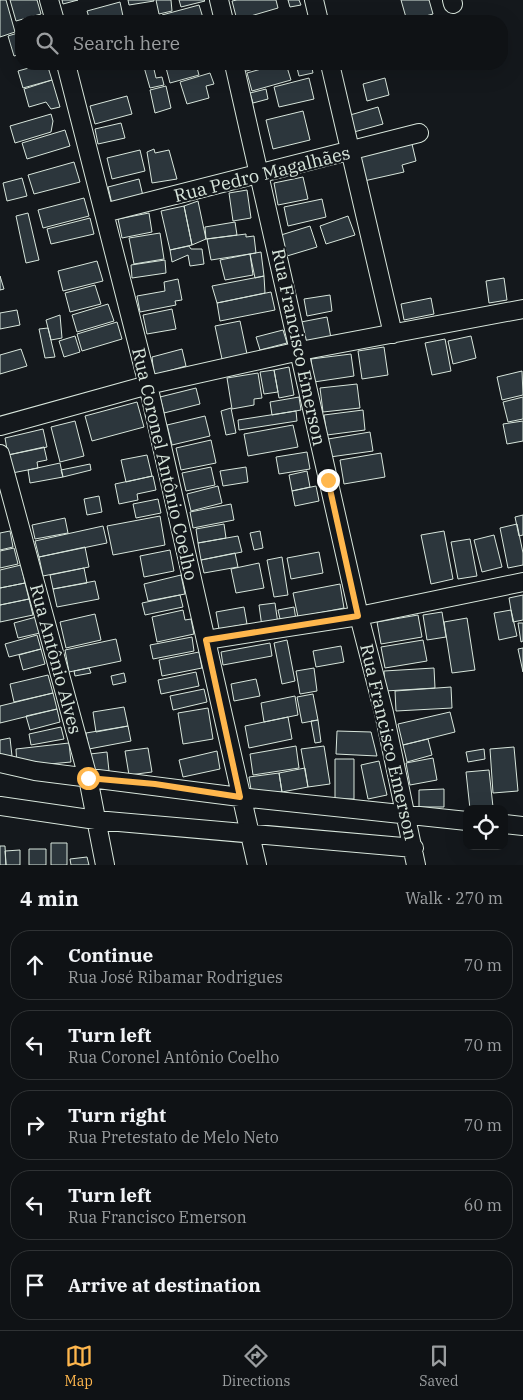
<!DOCTYPE html>
<html lang="en">
<head>
<meta charset="utf-8">
<style>
  body { margin:0; font-family:"IBM Plex Serif",serif; background:#1d2022; color:#f1f3f6 }
  .controls { position:absolute; right:15px; bottom:15px; display:grid; overflow:hidden; border-radius:10px; box-shadow:0 5px 20px #0002 }
  .controls button { width:45px; height:45px; display:grid; place-items:center; padding:0; border:0; border-bottom:1px solid #2f3234; background:#0f1215; color:#f1f3f6; font:25px sans-serif }
  .stop { position:absolute; width:15px; height:15px; margin:-11px; border:4px solid #ffb74d; border-radius:50%; background:#fff }
  .stop.end { background:#ffb74d; border-color:#fff; box-shadow:0 1px 5px #0008 }
  .list { margin:0; padding:0; list-style:none }
  h2 { display:flex; justify-content:space-between; align-items:center; height:65px; margin:0; padding:0 20px; font-size:21px }
  h2 small { font-size:16px; font-weight:400; color:#9b9ea0 }
  .list li { display:grid; grid-template-columns:32px 1fr auto; gap:15px; align-items:center; box-sizing:border-box; height:70px; margin:0 10px 10px; padding:0 10px; border:1px solid #2f3234; border-radius:20px }
  .list b { display:block; font-size:19px; white-space:nowrap }
  .list p { margin:0; font-size:16px; white-space:nowrap; color:#9b9ea0 }
  .list em { font-size:16px; font-style:normal; color:#9b9ea0 }
  .icon { flex:none; width:28px; height:28px; fill:none; stroke:currentColor; stroke-width:2; stroke-linecap:round; stroke-linejoin:round }
  .map { position:relative; flex:none; width:523px; height:865px; overflow:hidden }
  .search { position:absolute; background:#0f1215; box-shadow:0 5px 20px #0002; left:15px; right:15px; top:15px; height:55px; display:flex; align-items:center; gap:12px; box-sizing:border-box; padding:0 18px; border-radius:20px; color:#9b9ea0; font-size:19px }
  .sheet { height:465px; background:#0f1215 }
  nav { display:flex; justify-content:space-around; align-items:center; box-sizing:border-box; height:70px; border-top:1px solid #2f3234; background:#0f1215; font-size:14px; color:#9b9ea0 }
  nav a { display:grid; justify-items:center; gap:2px }
  nav .on { color:#ffb74d }
  .map>svg:first-child { display:block }
  .building { fill:#2c363c; stroke:#d8e6dc }
  .lines { fill:none; stroke-linecap:round; stroke-linejoin:round }
  .minor-casing { stroke:#d8e6dc; stroke-width:20 }
  .minor { stroke:#14181c; stroke-width:18 }
  .route { stroke:#ffb74d; stroke-width:6 }
  .labels { text-anchor:middle; dominant-baseline:central; stroke-width:4; stroke-linejoin:round; paint-order:stroke }
  .street-label { font-size:18px; fill:#d8e6dc; stroke:#14181c }
</style>
</head>
<body>
<div class="map">
<svg width="523" height="865" viewBox="0 0 523 865">
  <rect width="100%" height="100%" fill="#14181c"/>
  <path class="building" d="M0,0H6L15,32L0,37Z
    M10,0H37L41,14L16,21Z
    M62,0H78L63,4Z
    M128,0H154V1L129,5Z
    M156,0H171L172,11L159,14Z
    M179,0H204L205,1L181,7Z
    M237,0H276L278,8L237,20L232,1Z
    M288,0H299L301,5L290,7Z
    M401,0H429L433,14L407,21Z
    M120,2L124,21H90L87,11Z
    M199,5L204,21H164L162,15Z
    M21,32V54L14,56L8,36Z
    M43,64H47L52,80L23,88L18,71Z
    M165,64H196L199,75L170,83Z
    M241,64H270L243,72Z
    M279,64H286L291,80L252,91L247,73Z
    M296,64H311L313,73L299,76Z
    M153,65L156,78L162,77L164,85L150,88L144,67Z
    M210,73L214,84L206,86L209,98L187,104L180,82Z
    M309,78L314,99L279,107L274,87Z
    M385,78L389,95L367,101L363,84Z
    M52,80L60,107L51,109L46,102L29,107L24,89Z
    M166,86L171,108L155,113L150,90Z
    M266,89L268,99L253,103L250,93Z
    M127,96L132,114L95,124L90,106Z
    M378,107L383,124L354,132L350,115Z
    M303,111L310,140L273,149L266,120Z
    M51,114L53,121L51,132L15,143L10,126Z
    M121,123L125,138L98,144L95,129Z
    M65,130L70,146L27,159L22,143Z
    M412,144L416,161L402,165L404,172L364,181L358,157Z
    M154,149L155,153L169,150L177,179L152,183L147,152Z
    M140,150L145,171L112,179L107,158Z
    M74,162L80,182L34,194L28,175Z
    M303,177L308,199L278,205L274,183Z
    M22,178L27,196L7,201L3,183Z
    M139,179L143,196L112,204L108,187Z
    M247,190L251,218L233,221L229,193Z
    M84,198L89,216L43,228L38,210Z
    M322,199L326,217L288,226L284,207Z
    M198,201L206,239L192,245L184,206Z
    M184,206L192,245L170,250L161,211Z
    M28,213L39,260L26,263L16,216Z
    M149,213L152,232L122,238L118,219Z
    M348,216L355,235L326,244L320,226Z
    M90,218L94,234L51,244L47,229Z
    M235,222L237,235L206,239L205,227Z
    M310,226L317,247L287,256L281,235Z
    M160,233L164,259L134,264L129,238Z
    M246,234V237L254,236L256,253L211,260L207,239Z
    M189,246L191,249H202L204,264L190,266L188,255L172,262L170,250Z
    M261,252L264,276L255,278L250,254Z
    M250,254L253,275L225,280L220,260Z
    M165,260L166,273L132,278L131,265Z
    M97,261L103,281L63,291L58,271Z
    M0,276L4,289L0,290Z
    M264,276L265,293L217,303L212,286Z
    M504,278L507,300L489,303L486,281Z
    M178,279L182,300L175,301L176,305L140,312L137,296L165,291L164,282Z
    M95,285L101,304L70,312L65,293Z
    M271,292L275,310L220,321L217,303Z
    M330,295L332,311L307,316L304,299Z
    M431,298L434,314L404,320L401,304Z
    M108,304L114,321L77,332L72,315Z
    M172,309L176,329L147,334L143,315Z
    M17,310L20,325L0,329V313Z
    M60,315L62,338L51,340L46,320Z
    M327,317L331,338L304,342L301,322Z
    M240,321L247,354L222,359L215,326Z
    M117,322L122,339L82,351L77,334Z
    M48,328L55,357L45,358L39,329Z
    M283,330L287,343L260,350L256,337Z
    M75,336L80,352L64,357L59,341Z
    M471,336L476,358L453,364L448,341Z
    M445,339L451,371L432,375L425,343Z
    M384,347L388,375L362,379L358,351Z
    M21,349L27,366L0,374V355Z
    M182,349L186,366L154,375L152,357Z
    M351,354L354,376L314,382L311,359Z
    M289,367L294,395L279,398L274,370Z
    M274,370L278,392L264,394L260,372Z
    M522,371L523,395L502,400L497,377Z
    M258,373L262,398L254,399V405L232,409L227,378Z
    M357,384L360,408L323,412L320,388Z
    M196,388L200,404L164,413L160,397Z
    M299,397L301,410L272,415L270,402Z
    M523,397V419L508,422L503,402Z
    M137,402L144,427L92,441L85,416Z
    M231,408L236,433L226,435L221,411Z
    M363,410L365,430L327,435L324,415Z
    M296,411L297,421L239,430L238,420Z
    M205,416L210,436L172,445L167,425Z
    M75,421L84,456L60,462L51,427Z
    M523,421V441L507,444L503,424Z
    M293,425L298,447L248,456L244,434Z
    M43,429L47,447L8,455L5,438Z
    M370,432L373,451L330,457L328,439Z
    M211,440L216,463L181,470L176,448Z
    M44,447L47,460L37,462L38,468L12,473L8,455Z
    M307,452L310,469L279,474L276,457Z
    M381,453L385,477L344,484L340,460Z
    M147,455L152,476L126,482L121,460Z
    M60,463L63,477L30,483L28,470Z
    M90,464L91,470L63,477L61,470Z
    M211,467L215,485L186,491L182,473Z
    M246,467L248,482L223,486L220,471Z
    M307,471L310,487L292,491L289,475Z
    M153,476L156,490L137,494L138,500L119,504L115,484Z
    M218,486L222,503L191,511L187,494Z
    M316,486L319,501L295,506L292,491Z
    M99,496L102,512L87,515L84,499Z
    M158,499L161,513L136,518L133,504Z
    M231,504L234,520L193,528L190,512Z
    M523,515V535L519,536L515,517Z
    M160,516L165,545L113,555L107,526Z
    M65,518L68,533L35,539L32,525Z
    M224,524L226,538L198,543L196,529Z
    M517,524L523,553V565L508,568L500,528Z
    M103,526L107,543L39,557L35,541Z
    M10,531L13,547L0,550V533Z
    M260,531L263,548L254,550L250,533Z
    M444,531L453,579L431,584L421,535Z
    M494,535L502,567L482,572L474,540Z
    M238,536L242,552L201,560L198,543Z
    M470,539L477,576L458,579L451,542Z
    M85,547L89,567L43,576L39,557Z
    M14,548L18,564L0,568V551Z
    M170,550L174,571L144,577L140,556Z
    M319,552L323,573L291,579L287,558Z
    M235,553L238,567L204,573L201,560Z
    M282,557L288,595L274,597L267,560Z
    M259,563L264,588L236,593L231,569Z
    M21,565L25,583L0,588V570Z
    M84,568L87,583L53,589L50,575Z
    M181,575L185,594L148,601L144,584Z
    M95,581L99,599L57,607L53,589Z
    M25,583L29,599L0,605V588Z
    M340,584L344,608L298,617L293,593Z
    M180,595L183,607L145,615L142,603Z
    M523,595V620L513,622L509,598Z
    M29,599L33,615L0,622V605Z
    M275,603L278,624L262,627L259,605Z
    M244,607L247,624L219,629L216,612Z
    M294,607L296,620L281,623L278,610Z
    M183,610L185,620L191,619L194,634L157,642L152,617Z
    M511,610L517,636L499,640L494,613Z
    M442,612L446,637L427,640L423,615Z
    M95,614L101,640L66,648L60,622Z
    M418,615L422,637L381,644L377,622Z
    M36,617L40,633L18,638L14,623Z
    M467,618L475,670L452,673L444,622Z
    M518,623H523V641L521,642Z
    M37,635L41,649L9,657L5,644Z
    M192,637L194,651L153,659L150,645Z
    M116,639L121,661L69,672L65,650Z
    M287,640L295,681L282,684L274,643Z
    M423,640L427,661L385,668L381,647Z
    M270,643L272,656L223,665L221,652Z
    M341,646L344,662L316,667L313,651Z
    M523,648V672L518,649Z
    M41,649L45,664L23,670L19,655Z
    M199,652L202,668L162,676L159,660Z
    M89,668L91,673L75,676L74,671Z
    M314,668L317,691L300,694L296,671Z
    M434,668L435,688L385,691L384,671Z
    M196,672L199,686L161,694L158,680Z
    M124,673L126,682L113,685L111,676Z
    M48,675L53,693L14,702L10,684Z
    M256,679L260,696L234,701L231,684Z
    M451,687L452,708L396,711L395,691Z
    M204,689L207,702L173,710L170,696Z
    M53,693L57,709L0,723V706Z
    M313,694L318,720L302,723L297,697Z
    M295,696L298,715L264,722L261,703Z
    M124,707L128,726L96,732L93,712Z
    M208,708L213,739L183,744L178,713Z
    M57,709L60,722L30,730L26,716Z
    M450,712L455,732L403,745L398,724Z
    M288,717L292,739L249,748L245,726Z
    M318,720L321,742L315,743L311,721Z
    M128,726L131,741L89,749L86,733Z
    M61,727L64,739L31,745L29,734Z
    M337,731L371,732L377,756L336,754Z
    M10,738L12,756L0,757V740Z
    M428,739L432,755L407,762L403,745Z
    M69,743L71,762L17,767L16,749Z
    M296,746L299,768L253,775L250,754Z
    M324,746L330,784L308,787L301,749Z
    M514,747L518,791L493,793L490,749Z
    M148,748L152,772L129,775L125,751Z
    M484,749L485,759L468,762L466,752Z
    M217,751L220,769L183,777L179,760Z
    M107,752L109,771L93,773L90,754Z
    M433,758L437,780L410,785L406,763Z
    M335,759H354V799H335Z
    M379,761L387,795L368,799L361,765Z
    M305,768L308,787L282,792L279,773Z
    M489,770L493,807L470,809L466,772Z
    M279,773L282,792L252,796L249,777Z
    M444,789V807H419V790Z
    M51,843H67V865H51Z
    M0,846H5L6,865H0Z
    M29,849H46V865H29Z
    M20,850V865H6L5,851Z
    M87,857L89,865H71L70,859Z"/>
  <g class="lines">
    <defs>
      <path id="minor" d="M49,0L55,21
        M219,0L224,21
        M314,0L319,21
        M452,0L453,4
        M66,64L148,385L257,865
        M234,64L359,616L384,713L416,865
        M330,64L393,334
        M104,213L419,133
        M0,426L148,385L300,351L523,309
        M0,454L88,778L105,865
        M206,640L359,616L523,582
        M0,763L35,771L240,797L467,821
        M0,806L96,820L414,848
        M504,824L523,826"/>
    </defs>
    <use href="#minor" class="minor-casing"/>
    <use href="#minor" class="minor"/>
  </g>
  <g class="lines">
    <path class="route" d="M88,778L155,784L240,797L206,640L358,616L328,480"/>
  </g>
  <g class="labels">
    <g class="street-label">
      <text transform="translate(262 174) rotate(-14)">Rua Pedro Magalhães</text>
      <text transform="translate(299 347) rotate(78)">Rua Francisco Emerson</text>
      <text transform="translate(165 464) rotate(77)">Rua Coronel Antônio Coelho</text>
      <text transform="translate(56 659) rotate(75)">Rua Antônio Alves</text>
      <text transform="translate(389 742) rotate(77)">Rua Francisco Emerson</text>
    </g>
  </g>
</svg>
<div class="controls">
<button><svg class="icon" aria-label="locate" viewBox="0 0 24 24"><circle cx="12" cy="12" r="6"/><path d="M12 2v4M12 18v4M2 12h4M18 12h4"/></svg></button>
</div>
<div class="stop" style="left:88px;top:778px"></div>
<div class="stop end" style="left:328px;top:480px"></div>
<div class="search"><svg class="icon" aria-label="search" viewBox="0 0 24 24"><circle cx="10" cy="10" r="6"/><path d="M15 15l6 6"/></svg>Search here</div>
</div>
<section class="sheet">
<h2>4 min<small>Walk · 270 m</small></h2>
<ul class="list">
<li><svg class="icon" aria-label="ahead" viewBox="0 0 24 24"><path d="M12 20V5M6 11l6-6 6 6"/></svg><div><b>Continue</b><p>Rua José Ribamar Rodrigues</p></div><em>70 m</em></li>
<li><svg class="icon" aria-label="left" viewBox="0 0 24 24"><path d="M17 20v-9H6M10 6l-5 5 5 5"/></svg><div><b>Turn left</b><p>Rua Coronel Antônio Coelho</p></div><em>70 m</em></li>
<li><svg class="icon" aria-label="right" viewBox="0 0 24 24"><path d="M7 20v-9h11M14 6l5 5-5 5"/></svg><div><b>Turn right</b><p>Rua Pretestato de Melo Neto</p></div><em>70 m</em></li>
<li><svg class="icon" aria-label="left" viewBox="0 0 24 24"><path d="M17 20v-9H6M10 6l-5 5 5 5"/></svg><div><b>Turn left</b><p>Rua Francisco Emerson</p></div><em>60 m</em></li>
<li><svg class="icon" aria-label="arrive" viewBox="0 0 24 24"><path d="M6 21V4h12l-3 4 3 4H6"/></svg><div><b>Arrive at destination</b></div></li>
</ul>
</section>
<nav>
<a class="on"><svg class="icon" aria-label="map" viewBox="0 0 24 24"><path d="M3 6l6-2 6 2 6-2v14l-6 2-6-2-6 2zM9 4v14M15 6v14"/></svg>Map</a>
<a><svg class="icon" aria-label="directions" viewBox="0 0 24 24"><path d="M12 3l9 9-9 9-9-9zM9 14v-3h6M13 9l2 2-2 2"/></svg>Directions</a>
<a><svg class="icon" aria-label="saved" viewBox="0 0 24 24"><path d="M7 4h10v16l-5-4-5 4z"/></svg>Saved</a>
</nav>
</body>
</html>
